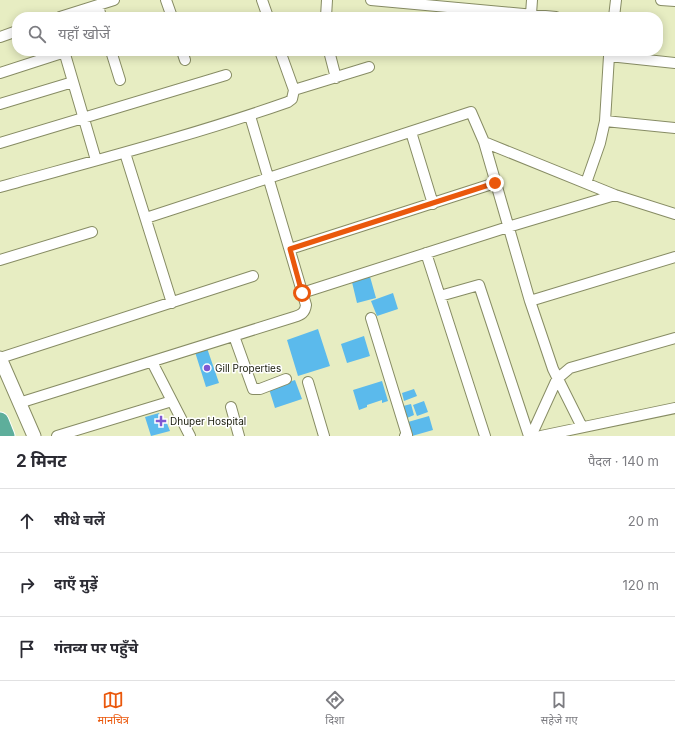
<!DOCTYPE html>
<html lang="hi">
<head>
<meta charset="utf-8">
<style>
  body { margin:0; font-family:Inter,"Noto Sans Devanagari",sans-serif; background:#f2f2f3; color:#2b2b33 }
  .stop { position:absolute; width:12px; height:12px; margin:-9px; border:3px solid #ea580c; border-radius:50%; background:#fff }
  .stop.end { background:#ea580c; border-color:#fff; box-shadow:0 1px 4px #0008 }
  .list { margin:0; padding:0; list-style:none }
  h2 { display:flex; justify-content:space-between; align-items:center; height:52px; margin:0; padding:0 16px; font-size:17px }
  h2 small { font-size:13px; font-weight:400; color:#7c7c81 }
  .list li { display:grid; grid-template-columns:26px 1fr auto; gap:12px; align-items:center; box-sizing:border-box; height:64px; padding:0 16px; border-top:1px solid #e1e1e2 }
  .list b { display:block; font-size:15px; white-space:nowrap }
  .list em { font-size:13px; font-style:normal; color:#7c7c81 }
  .icon { flex:none; width:22px; height:22px; fill:none; stroke:currentColor; stroke-width:2; stroke-linecap:round; stroke-linejoin:round }
  .map { position:relative; flex:none; width:675px; height:436px; overflow:hidden }
  .search { position:absolute; background:#fff; box-shadow:0 2px 10px #0003; left:12px; right:12px; top:12px; height:44px; display:flex; align-items:center; gap:10px; box-sizing:border-box; padding:0 14px; border-radius:16px; color:#7c7c81; font-size:15px }
  .sheet { height:244px; background:#fff }
  nav { display:flex; justify-content:space-around; align-items:center; box-sizing:border-box; height:56px; border-top:1px solid #e1e1e2; background:#fff; font-size:11px; color:#7c7c81 }
  nav a { display:grid; justify-items:center; gap:2px }
  nav .on { color:#ea580c }
  .map>svg:first-child { display:block }
  .building { fill:#5bbaec }
  .lines { fill:none; stroke-linecap:round; stroke-linejoin:round }
  .minor-casing { stroke:#878c64; stroke-width:12 }
  .tertiary-casing { stroke:#878c64; stroke-width:15 }
  .trunk-casing { stroke:#fff; stroke-width:19 }
  .minor { stroke:#fff; stroke-width:10 }
  .tertiary { stroke:#fff; stroke-width:13 }
  .trunk { stroke:#5eae9b; stroke-width:17 }
  .route { stroke:#ea580c; stroke-width:5 }
  .poi-dot { fill:#7e58d2; stroke:#fff; stroke-width:1.5 }
  .labels { text-anchor:middle; dominant-baseline:central; stroke-width:3; stroke-linejoin:round; paint-order:stroke }
  .poi-label { font-size:10px; fill:#171909; stroke:#fff; text-anchor:start }
</style>
</head>
<body>
<div class="map">
<svg width="675" height="436" viewBox="0 0 675 436">
  <rect width="100%" height="100%" fill="#e7edc2"/>
  <path class="building" d="M369,273L376,298L357,303L351,278Z
    M393,293L398,309L377,316L371,301Z
    M318,329L330,366L298,376L287,340Z
    M364,336L370,356L347,363L341,344Z
    M207,348L219,383L206,387L195,352Z
    M295,380L302,399L275,408L269,389Z
    M382,381L388,401L382,403V400L367,405V407L359,410L353,390Z
    M414,389L417,396L404,401L402,393Z
    M424,401L428,412L417,416L413,405Z
    M411,404L414,415L407,418L403,406Z
    M159,413L162,422L166,421L170,431L151,436L145,417Z
    M429,416L433,430L412,436L408,422Z"/>
  <g class="lines">
    <defs>
      <path id="minor" d="M166,0L172,17
        M262,0L268,17
        M371,0L556,17
        M661,0L675,1
        M98,5L101,17
        M531,14L532,0
        M60,17L114,0
        M326,17L327,0
        M614,17L616,0
        M0,37L17,31
        M64,51L96,160
        M111,51L120,80
        M182,51L185,60
        M329,51L336,78
        M0,73L65,52
        M294,90L369,67
        M0,104L73,82
        M605,121L675,128
        M411,132L433,204
        M484,142L615,195L675,214
        M0,143L226,75
        M125,153L172,303
        M586,183L600,143L605,121L609,56L675,63
        M0,187C97,160 194,135 288,102L292,99L294,90L280,51
        M146,218L471,112L484,142L530,301L553,369L582,427
        M290,249L495,183
        M426,253L485,436
        M0,260L92,232
        M302,293L508,227L615,195
        M440,296L479,285L529,436
        M530,301L675,257
        M371,318L407,435L405,436
        M234,336L253,389H260L286,379
        M0,358L253,276
        M152,362L190,436
        M308,382L324,436
        M19,403L294,317C301,315 305,313 306,305L250,116
        M231,407L239,436
        M57,436L172,401
        M531,436L557,379L570,368L675,338
        M541,436L675,408"/>
      <path id="tertiary" d="M0,358L34,436"/>
      <path id="trunk" d="M0,421L6,436"/>
    </defs>
    <use href="#minor" class="minor-casing"/>
    <use href="#tertiary" class="tertiary-casing"/>
    <use href="#trunk" class="trunk-casing"/>
    <use href="#minor" class="minor"/>
    <use href="#tertiary" class="tertiary"/>
    <use href="#trunk" class="trunk"/>
  </g>
  <g class="lines">
    <path class="route" d="M302,293L290,249L495,183"/>
  </g>
  <g class="poi-dot">
    <circle cx="207" cy="368" r="4"/>
    <path d="M159 415h4v4h4v4h-4v4h-4v-4h-4v-4h4z"/>
  </g>
  <g class="labels">
    <g class="poi-label">
      <text x="215" y="368">Gill Properties</text>
      <text x="170" y="421">Dhuper Hospital</text>
    </g>
  </g>
</svg>
<div class="stop" style="left:302px;top:293px"></div>
<div class="stop end" style="left:495px;top:183px"></div>
<div class="search"><svg class="icon" aria-label="search" viewBox="0 0 24 24"><circle cx="10" cy="10" r="6"/><path d="M15 15l6 6"/></svg>यहाँ खोजें</div>
</div>
<section class="sheet">
<h2>2 मिनट<small>पैदल · 140 m</small></h2>
<ul class="list">
<li><svg class="icon" aria-label="ahead" viewBox="0 0 24 24"><path d="M12 20V5M6 11l6-6 6 6"/></svg><div><b>सीधे चलें</b></div><em>20 m</em></li>
<li><svg class="icon" aria-label="right" viewBox="0 0 24 24"><path d="M7 20v-9h11M14 6l5 5-5 5"/></svg><div><b>दाएँ मुड़ें</b></div><em>120 m</em></li>
<li><svg class="icon" aria-label="arrive" viewBox="0 0 24 24"><path d="M6 21V4h12l-3 4 3 4H6"/></svg><div><b>गंतव्य पर पहुँचे</b></div></li>
</ul>
</section>
<nav>
<a class="on"><svg class="icon" aria-label="map" viewBox="0 0 24 24"><path d="M3 6l6-2 6 2 6-2v14l-6 2-6-2-6 2zM9 4v14M15 6v14"/></svg>मानचित्र</a>
<a><svg class="icon" aria-label="directions" viewBox="0 0 24 24"><path d="M12 3l9 9-9 9-9-9zM9 14v-3h6M13 9l2 2-2 2"/></svg>दिशा</a>
<a><svg class="icon" aria-label="saved" viewBox="0 0 24 24"><path d="M7 4h10v16l-5-4-5 4z"/></svg>सहेजे गए</a>
</nav>
</body>
</html>
